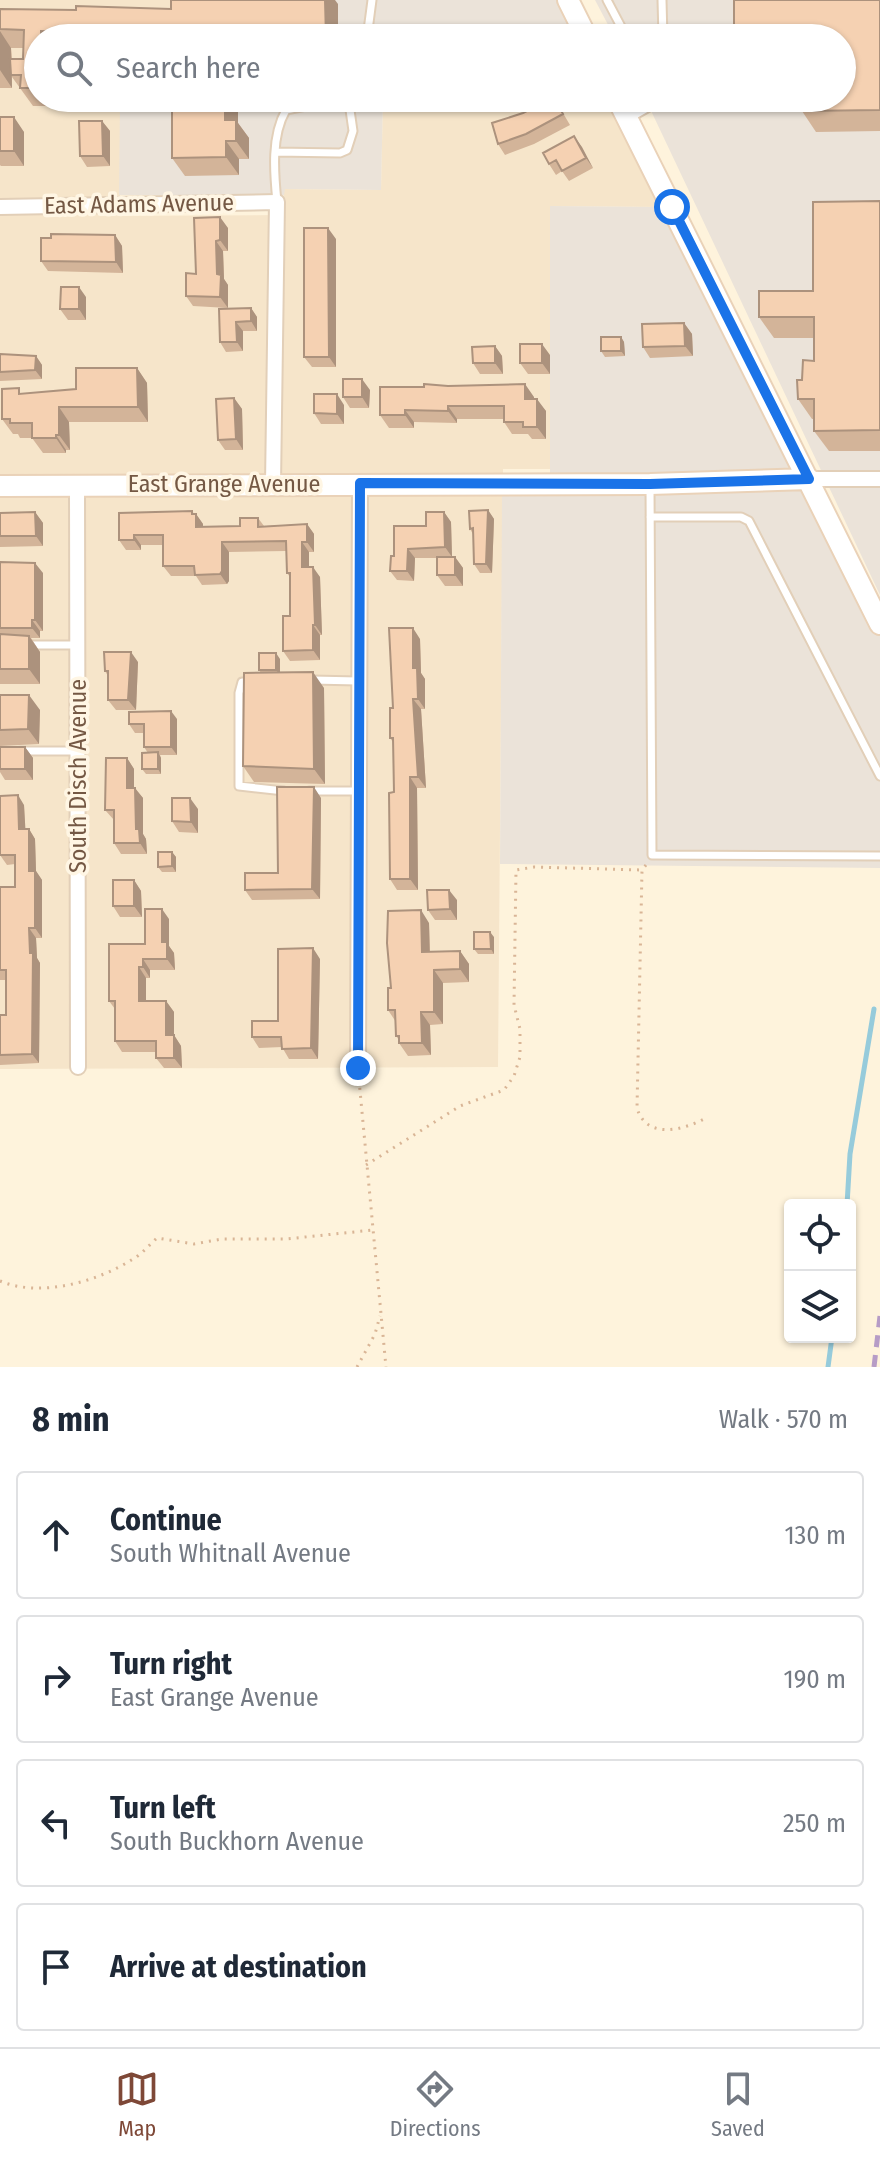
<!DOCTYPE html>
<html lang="en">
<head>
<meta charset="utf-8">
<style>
  body { margin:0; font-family:"Fira Sans Condensed",sans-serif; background:#f2f2f3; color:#1f2937 }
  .controls { position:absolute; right:24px; bottom:24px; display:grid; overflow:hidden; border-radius:8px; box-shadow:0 2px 6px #0004 }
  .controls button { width:72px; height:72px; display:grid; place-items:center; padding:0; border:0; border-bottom:2px solid #e0e1e3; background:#fff; color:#1f2937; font:40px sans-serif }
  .stop { position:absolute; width:24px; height:24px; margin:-18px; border:6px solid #1a73e8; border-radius:50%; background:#fff }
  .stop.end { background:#1a73e8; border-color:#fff; box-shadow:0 2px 8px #0008 }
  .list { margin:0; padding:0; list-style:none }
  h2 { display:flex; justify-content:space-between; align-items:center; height:104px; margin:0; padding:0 32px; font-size:34px }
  h2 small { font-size:26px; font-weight:400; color:#747a83 }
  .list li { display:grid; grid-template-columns:52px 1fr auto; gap:24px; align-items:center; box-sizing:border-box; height:128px; margin:0 16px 16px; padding:0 16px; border:2px solid #e0e1e3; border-radius:8px }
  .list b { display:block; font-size:30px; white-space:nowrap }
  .list p { margin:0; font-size:26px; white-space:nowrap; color:#747a83 }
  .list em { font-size:26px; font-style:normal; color:#747a83 }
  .icon { flex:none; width:44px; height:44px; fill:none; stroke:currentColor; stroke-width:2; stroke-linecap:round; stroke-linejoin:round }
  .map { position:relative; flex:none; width:880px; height:1367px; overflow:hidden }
  .search { position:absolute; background:#fff; box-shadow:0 2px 6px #0004; left:24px; right:24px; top:24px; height:88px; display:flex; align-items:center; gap:20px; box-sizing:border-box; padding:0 28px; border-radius:44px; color:#747a83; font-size:30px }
  .sheet { height:680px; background:#fff }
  nav { display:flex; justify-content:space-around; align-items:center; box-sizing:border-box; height:112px; border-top:2px solid #e0e1e3; background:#fff; font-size:22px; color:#747a83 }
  nav a { display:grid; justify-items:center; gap:4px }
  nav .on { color:#7e4837 }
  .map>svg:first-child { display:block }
  .residential { fill:#f6e5ca }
  .industrial { fill:#ebe3d9 }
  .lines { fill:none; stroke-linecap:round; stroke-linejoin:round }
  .stream { stroke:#96cbdb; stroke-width:5 }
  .lane-casing { stroke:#e2cfb8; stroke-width:11 }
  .street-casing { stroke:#e2cfb8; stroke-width:18 }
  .secondary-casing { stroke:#ead2b8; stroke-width:24 }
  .path { stroke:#d9b596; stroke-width:3; stroke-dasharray:2 6; stroke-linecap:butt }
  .lane { stroke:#fff; stroke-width:7 }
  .street { stroke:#fff; stroke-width:14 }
  .secondary { stroke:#fff; stroke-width:20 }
  .rail { stroke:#b69cc6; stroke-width:5; stroke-dasharray:12 8; stroke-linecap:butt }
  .wall { fill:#d3b499; fill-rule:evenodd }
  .shaded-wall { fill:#ac927d }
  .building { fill:#f5d1b2; stroke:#ac927d; stroke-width:2 }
  .route { stroke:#1a73e8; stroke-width:10 }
  .labels { text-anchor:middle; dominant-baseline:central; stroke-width:7; stroke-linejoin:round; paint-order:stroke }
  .street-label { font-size:24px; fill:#745844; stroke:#fff6e4 }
</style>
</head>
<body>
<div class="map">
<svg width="880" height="1367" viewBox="0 0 880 1367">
  <rect width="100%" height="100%" fill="#fef3dc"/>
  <path class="residential" d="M0,0H185V38H38V98H185L120,100V216L283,215L284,189L381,190L383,98H610L664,207L550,206V469H503L498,1067L0,1069Z"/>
  <path class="industrial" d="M185,0H559L579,38H185Z
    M595,0H880V595L645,98H842V38H615Z
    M185,98H383L381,190L285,189L284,195H119L120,100Z
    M550,206L664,207L880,636V868L500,864L502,493L550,491Z"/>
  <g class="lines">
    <path class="stream" d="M847,1205L850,1154L874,1009
      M828,1367L832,1337"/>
    <defs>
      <path id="lane" d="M607,0L627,38
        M662,0L663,38
        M367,38L372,0
        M628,119L665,98
        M276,152L340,153L347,150L353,131L349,103
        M277,202C274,172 271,136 286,110L311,105L349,103L353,98
        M650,486L652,855L880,856
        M650,517H741L749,521L880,776
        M26,645H77
        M312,680L358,681
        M252,682H242L239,693V786L284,791
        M20,751H78
        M309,791H357"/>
      <path id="street" d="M0,207L277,202L273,484
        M809,479H880
        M77,485L78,1067
        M358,1068L360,483"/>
      <path id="secondary" d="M568,0L587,38
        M617,98L880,624
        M0,486L650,484L809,479"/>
    </defs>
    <use href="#lane" class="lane-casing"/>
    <use href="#street" class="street-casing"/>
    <use href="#secondary" class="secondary-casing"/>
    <path class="path" d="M646,865L642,870L637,1108C646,1139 681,1131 704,1119
      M359,1080L386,1367
      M366,1165L460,1106L504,1090L514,1076L520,1057V1029L514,1005L516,870L534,867L642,870
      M0,1281C40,1298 97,1282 133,1259C142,1254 149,1245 157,1238L194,1244L222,1239H286L373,1230
      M357,1367L375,1334L380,1316"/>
    <use href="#lane" class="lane"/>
    <use href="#street" class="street"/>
    <use href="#secondary" class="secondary"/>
    <path class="rail" d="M874,1367L880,1316"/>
  </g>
  <path class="wall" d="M880,0V131L816,132L802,111L842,38H739L734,31Z
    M338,4V38H38V98H50V106H33L12,77V88H0V9L76,10L171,9ZM11,48H24L23,59H12Z
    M172,98H238V123L249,138V159H239V175L185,176L172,158Z
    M554,98L570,125L534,144L505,155L498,144L523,113Z
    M0,117L24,132V166H1L0,165Z
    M102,121L110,131V166L87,167L80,156Z
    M574,136L593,168L569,181L562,171L556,175L549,164Z
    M880,201V451H829L814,431V419H812L798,399L802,380L814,361V338H774L759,317L813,291Z
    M194,218L228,228V251H223L224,279L228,285V308L193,306L186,296L196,274Z
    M115,235L122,246L123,273L48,271L41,261L51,238Z
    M336,239V367H312L304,357Z
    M86,297V320H68L60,309Z
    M251,308L257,317V331H243V351L226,352L220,342L219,309Z
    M684,323L692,334L693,356L650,358L643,347Z
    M621,337L624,342L625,356L605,357L601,351Z
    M495,346L502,356L503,374H480L473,363Z
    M0,354L36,356L42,365V379L0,381Z
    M550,355V374H528L520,363Z
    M137,368L147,383L148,422H69L70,450H66V453H43L32,438H20L18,434H13L2,419L22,394L76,389Z
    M380,387L534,397V399L546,411V439H532L528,434H512L504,422V419H457V423L414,422V428H389L380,415Z
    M370,390L369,408H350L343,397Z
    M234,398L242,409L243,450H225L218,440Z
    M344,405V424H321L314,413Z
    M488,510L494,519L492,573H480L474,564L473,534L470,529Z
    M35,512L43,523V546L0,547V513Z
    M444,512L451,522L452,557H455L463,568V586H445L437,575V558H415L414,581L397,580L390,571L394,556L426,526Z
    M194,514H196L203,524V527L240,526L258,518L264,526L307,524L314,534V552H309V567L320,577L322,635H320V660L290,661L283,651L290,616V577L287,573L286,551L229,552V581L227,584L202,585L196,576H171L163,566V545H141V550H126L119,540Z
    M0,562L43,573V631H40V638H31L40,652V684H0Z
    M420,639L421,673L425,679V709H421L426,788H417L418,890H397L390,879L394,792L393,742L390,738L393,708Z
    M280,659V672L324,688L325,784L254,782L243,766L261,673L259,670Z
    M138,662L136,710H116L108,700V676L105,671Z
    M0,695L40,710L39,744L0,746Z
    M177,719V755H160L161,758V774H146L142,769L148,753L144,747V733H135L129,724Z
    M0,747H25L33,758V780H5L0,772Z
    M127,758L134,769V788L143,798V834L146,839L147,854H121L114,843V820L105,810Z
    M321,798L320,899L252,900L245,890L278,873Z
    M24,805L25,829H29L35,839L36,871L42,880V938H36L37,958L40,963L39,1063L0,1065V1015H6V980H0V887H15V864L7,865L0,855Z
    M198,809V833L179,832L172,821Z
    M172,852L176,857V872H162L158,867Z
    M134,880L141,891L142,917H120L113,906Z
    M457,900V920H435L428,910Z
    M169,919V946L174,953L175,970H150V978H146V1001H166L174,1012V1035L181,1046L182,1068H164L156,1058V1052H122L115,1041V1009L109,1001L145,944Z
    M429,923L430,952L460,951L469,964V982L443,983V1024L430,1025L431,1055L408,1056L399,1043V1040L396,1036V1022L388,1010L391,988Z
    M494,937V954H478L474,949Z
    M320,959L318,1059H289L282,1047L259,1048L252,1037L278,1021Z"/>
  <path class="shaded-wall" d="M325,0H335L338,4V38H326Z
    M0,31L11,48L12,88L0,70Z
    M44,98H50V106Z
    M225,98H238V123L249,138V159L236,141L225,120Z
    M14,117L24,132V166L14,151Z
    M102,121L110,131V166L103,156Z
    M574,136L582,147L593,168L586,158Z
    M226,141L239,159V175L226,157Z
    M220,217L228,228V251L220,240Z
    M328,228L336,239V367L329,357Z
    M115,235L122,246L123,273L116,262Z
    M216,241L223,251L224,279L228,285V308L220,297L217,274Z
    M79,287L86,297V320L79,309Z
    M251,308L257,317V331L251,321Z
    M236,322L243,331V351L237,342Z
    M684,323L692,334L693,356L685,346Z
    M621,337L624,342L625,356L621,351Z
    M542,344L550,355V374L542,363Z
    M495,346L502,356L503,374L495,363Z
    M36,356L42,365V379L35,370Z
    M137,368L147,383L148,422L138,407Z
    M362,379L370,390L369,408L362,397Z
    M525,384L534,397V411L525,399Z
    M337,394L344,405V424L337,414Z
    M234,398L242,409L243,450L236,439Z
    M537,399L546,411V439L537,427Z
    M448,406L457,419V423L448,411Z
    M59,407L69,422L70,450L59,435Z
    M405,410L414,422V428L405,415Z
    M56,435L66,450V453L56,438Z
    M488,510L494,519L492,573L486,564Z
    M192,511L196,517V514L203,524V537L196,527Z
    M35,512L43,523V546L36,536Z
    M444,512L451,522L452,557L445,547Z
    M307,524L314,534V552L307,542Z
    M134,535L141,545V550L134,540Z
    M222,542L229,552V581L227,584L220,574Z
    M302,542L309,552V577L302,567Z
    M408,549L415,558L414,581L407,571Z
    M455,557L463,568V586L455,575Z
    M35,563L43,573V631L35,620Z
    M313,567L320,577L322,635L315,625Z
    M32,620L40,631V638L32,628Z
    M313,625L320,635V660L313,650Z
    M413,628L420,639L421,673L425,679V709L418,699L413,668Z
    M29,636L40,652V684L29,669Z
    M131,652L138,662L136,710L128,700Z
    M276,653L280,659V675L276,670Z
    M313,672L324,688L325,784L314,769Z
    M29,695L40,710L39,744L28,729Z
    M413,699L421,709L426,788L418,777Z
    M171,711L177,719V755L171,747Z
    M25,747L33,758V780L25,769Z
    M158,752L161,758V774L158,769Z
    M127,758L134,769V799L127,788Z
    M410,777L417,788L418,890L410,879Z
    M314,787L321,798L320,899L312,889Z
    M135,788L143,798V834L146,839L147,854L140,843L136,829Z
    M18,795L24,805L26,839L19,829Z
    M190,798L198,809V833L191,822Z
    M29,829L35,839L36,871L42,880V938L35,928L29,871Z
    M172,852L176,857V872L172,866Z
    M134,880L141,891L142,917L134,906Z
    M449,890L457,900V920L450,909Z
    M162,909L169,919V946L174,953L175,970L167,959L162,942Z
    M421,910L429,923L430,964L422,952Z
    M29,928L36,938L37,958L40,963L39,1063L32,1054Z
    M490,932L494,937V954L491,949Z
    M313,948L320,959L318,1059L311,1048Z
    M460,951L469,964V982L460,969Z
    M143,959L150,970V978L143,967Z
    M139,967L146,978V1012L139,1001Z
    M434,970L443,983V1024L434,1012Z
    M166,1001L174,1012V1046L166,1035Z
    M421,1012L430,1025L431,1055L422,1043Z
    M174,1035L181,1046L182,1068L174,1058Z"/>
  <path class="building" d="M171,0H325L326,38H81L66,37V32L41,31V38H38L37,88H20L21,75H11L10,59H23L24,30L0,29V9L76,10V6L171,9Z
    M734,0H880V110L802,111V98H842V38H771V30L734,31Z
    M172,98H225V120H236V141H226V157L172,158Z
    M552,98H554L563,114L526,134L498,144L492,123L523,113Z
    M0,117H14V151H0Z
    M79,121H102L103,156H80Z
    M574,136L586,158L562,171L556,160L549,164L543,153Z
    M880,201V430L814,431V399H798L797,380H802L803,360L814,361V317H759V291H813V202Z
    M220,217V240L216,241L217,274L221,275L220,297L186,296V273L196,274L194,218Z
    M304,228H328L329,357H304Z
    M51,234L115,235L116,262L41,261V238H51Z
    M61,287H79V309H60Z
    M251,308V321L236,322L237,342H220L219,309Z
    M684,323L685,346L643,347L642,324Z
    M601,337H621V351H601Z
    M520,344H542V363H520Z
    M495,346V363H473L472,347Z
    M0,354L36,356L35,370L0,372Z
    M76,368H137L138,407H59V435H56V438H32V423H10V419H2V389L19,388V394L76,389Z
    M343,379H362V397H343Z
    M424,384L448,386L525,384V399H537V427H523V422H504V406H448V411L405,410V415H380V387H424Z
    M314,394H337V414L314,413Z
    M234,398L236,439L218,440L216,399Z
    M488,510L486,564H474L473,528L470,529L469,511Z
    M192,511V514H196V527L240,526V518H258V527L307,524V542H302V567H313L315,625H313V650L283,651V616H290V573H287L286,541L222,542V571L220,574L195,575L194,566H163V535H134V540H119V513Z
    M35,512L36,536H0V513Z
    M426,512H444L445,547L408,549L407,571H390L391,556H394V526H426Z
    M437,557H455V575H437Z
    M0,562L35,563V620H32V628H0Z
    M389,628H413V668H417L418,699H413L418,777H410V879H390L389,793L394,792L393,738H390V708H393Z
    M0,634L29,636V669H0Z
    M104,652H131L128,700H108V671H105Z
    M259,653H276V670H259Z
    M313,672L314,769L243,766L244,673Z
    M0,695H29L28,729L0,730Z
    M171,711V747H144V724H129V712Z
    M0,747H25V769H0Z
    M158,752V769H142V753Z
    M106,758H127V788H135L136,829H139L140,843H114V810H105Z
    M277,787H314L312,889L245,890V873H278Z
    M18,795L19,829H29V871H35V928H29L30,953H33L32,1054L0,1055V1015H6V970H0V887H15V855H0V796Z
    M172,798H190L191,822L172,821Z
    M158,852H172V866L158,867Z
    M113,880H134V906H113Z
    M427,890H449L450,909L428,910Z
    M145,909H162V942H167V959H143V967H139V1001H166V1035H174V1058H156V1041H115V1001H109V944H145Z
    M421,910L422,952L460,951V969L434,970V1012H421L422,1043H399V1036H396L395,1010H388V988H391L387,943L388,911Z
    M474,932H490L491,949H474Z
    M313,948L311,1048L282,1049L281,1037H252V1021H278V949Z"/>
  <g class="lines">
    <path class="route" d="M358,1068L360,483L650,484L809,479L672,207"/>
  </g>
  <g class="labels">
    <g class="street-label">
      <text transform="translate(139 204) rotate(-1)">East Adams Avenue</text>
      <text x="224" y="484">East Grange Avenue</text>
      <text transform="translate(78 776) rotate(-90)">South Disch Avenue</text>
    </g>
  </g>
</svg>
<div class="controls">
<button><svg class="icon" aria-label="locate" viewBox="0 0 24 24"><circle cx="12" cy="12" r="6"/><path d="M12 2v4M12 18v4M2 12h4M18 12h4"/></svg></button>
<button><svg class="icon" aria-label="layers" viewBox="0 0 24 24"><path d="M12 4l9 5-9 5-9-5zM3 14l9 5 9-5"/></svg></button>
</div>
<div class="stop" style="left:672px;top:207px"></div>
<div class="stop end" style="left:358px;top:1068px"></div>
<div class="search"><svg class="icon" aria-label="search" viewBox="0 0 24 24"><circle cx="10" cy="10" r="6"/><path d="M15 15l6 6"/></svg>Search here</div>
</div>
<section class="sheet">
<h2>8 min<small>Walk · 570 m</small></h2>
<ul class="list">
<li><svg class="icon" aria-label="ahead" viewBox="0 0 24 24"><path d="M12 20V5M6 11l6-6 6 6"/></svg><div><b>Continue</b><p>South Whitnall Avenue</p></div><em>130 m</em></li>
<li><svg class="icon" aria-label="right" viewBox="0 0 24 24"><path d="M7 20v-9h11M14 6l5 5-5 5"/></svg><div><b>Turn right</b><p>East Grange Avenue</p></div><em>190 m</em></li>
<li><svg class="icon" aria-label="left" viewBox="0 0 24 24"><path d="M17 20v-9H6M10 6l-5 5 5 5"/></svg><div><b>Turn left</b><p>South Buckhorn Avenue</p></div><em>250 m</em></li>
<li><svg class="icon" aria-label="arrive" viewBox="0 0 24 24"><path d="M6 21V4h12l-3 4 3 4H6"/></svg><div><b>Arrive at destination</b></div></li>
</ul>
</section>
<nav>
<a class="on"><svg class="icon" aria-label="map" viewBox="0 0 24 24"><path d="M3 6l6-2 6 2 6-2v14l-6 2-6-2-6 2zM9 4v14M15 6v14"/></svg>Map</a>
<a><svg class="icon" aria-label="directions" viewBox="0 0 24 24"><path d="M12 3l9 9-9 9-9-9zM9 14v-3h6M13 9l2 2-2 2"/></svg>Directions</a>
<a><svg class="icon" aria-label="saved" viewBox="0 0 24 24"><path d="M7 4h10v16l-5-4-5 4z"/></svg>Saved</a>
</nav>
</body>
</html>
